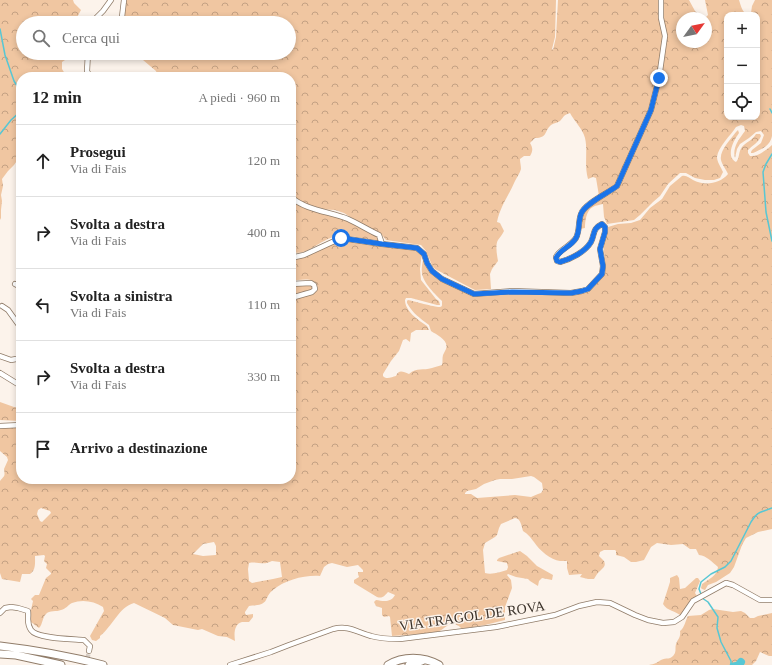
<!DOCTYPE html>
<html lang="it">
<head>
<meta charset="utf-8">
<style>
  body { margin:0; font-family:"Times New Roman",serif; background:#f6f6f6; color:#222 }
  .controls { position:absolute; right:12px; top:12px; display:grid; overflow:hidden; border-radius:8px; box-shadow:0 2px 6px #0003 }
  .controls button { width:36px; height:36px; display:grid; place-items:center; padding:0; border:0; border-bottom:1px solid #e0e0e0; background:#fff; color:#222; font:20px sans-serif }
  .compass { position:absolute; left:676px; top:12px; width:36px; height:36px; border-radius:50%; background:#fff; box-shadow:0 2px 6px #0003; rotate:57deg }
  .stop { position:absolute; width:12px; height:12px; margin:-9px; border:3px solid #1a73e8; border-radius:50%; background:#fff }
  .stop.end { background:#1a73e8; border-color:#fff; box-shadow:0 1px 4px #0008 }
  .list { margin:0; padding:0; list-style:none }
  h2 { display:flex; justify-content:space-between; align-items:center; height:52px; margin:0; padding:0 16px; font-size:17px }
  h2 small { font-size:13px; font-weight:400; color:#767676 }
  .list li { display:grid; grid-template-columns:26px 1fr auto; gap:12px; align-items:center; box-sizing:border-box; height:72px; padding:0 16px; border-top:1px solid #e0e0e0 }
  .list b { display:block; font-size:15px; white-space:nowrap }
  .list p { margin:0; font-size:13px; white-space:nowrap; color:#767676 }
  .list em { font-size:13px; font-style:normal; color:#767676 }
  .icon { flex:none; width:22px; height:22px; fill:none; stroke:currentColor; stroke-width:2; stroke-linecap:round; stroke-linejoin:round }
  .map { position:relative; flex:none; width:772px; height:665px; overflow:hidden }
  .search { position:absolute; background:#fff; box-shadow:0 2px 6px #0003; left:16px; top:16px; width:280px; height:44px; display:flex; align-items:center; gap:10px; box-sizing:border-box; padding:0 14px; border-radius:22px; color:#767676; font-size:15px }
  .panel { position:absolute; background:#fff; box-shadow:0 2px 6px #0003; left:16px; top:72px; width:280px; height:412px; border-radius:16px }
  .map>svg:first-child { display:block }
  .forest { fill:url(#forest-crowns); fill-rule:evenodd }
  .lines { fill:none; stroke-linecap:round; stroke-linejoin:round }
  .stream { stroke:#57c7d4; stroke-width:1.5 }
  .canal { stroke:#57c7d4; stroke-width:4.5 }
  .river { stroke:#57c7d4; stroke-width:8 }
  .minor-tunnel { stroke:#d5ccc4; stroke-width:4.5; stroke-dasharray:4.5 2; stroke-linecap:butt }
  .minor-casing { stroke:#907c69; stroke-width:6 }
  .highway-casing { stroke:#907c69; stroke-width:9 }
  .minor { stroke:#fff; stroke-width:4.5 }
  .highway { stroke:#fff; stroke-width:7 }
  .route { stroke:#1a73e8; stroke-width:5 }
  .labels { text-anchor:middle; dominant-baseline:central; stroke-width:3; stroke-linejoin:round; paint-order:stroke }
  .street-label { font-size:14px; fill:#3b322a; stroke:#fcf3eb }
</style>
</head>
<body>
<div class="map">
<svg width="772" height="665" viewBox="0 0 772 665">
  <defs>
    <pattern id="forest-crowns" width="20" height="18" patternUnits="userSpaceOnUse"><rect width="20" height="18" fill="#f0c6a1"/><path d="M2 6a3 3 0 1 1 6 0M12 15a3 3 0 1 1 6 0" fill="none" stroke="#c4a183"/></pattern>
  </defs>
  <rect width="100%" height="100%" fill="#fcf3eb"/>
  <path class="forest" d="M0,0H73L74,3L81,10L74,23H23V53H66L65,60L62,62V69L67,77H21V155L14,165L8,171L2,179L3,186L1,195L2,201L1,210V218L0,220Z
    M125,0H556L555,37L552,49L553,50L556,37L558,0H660L663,42L655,88L647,115L615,185L599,196L596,178L593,177L588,179C584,165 588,151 585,138C583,129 574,121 570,113C562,116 565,116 560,121C557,123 554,123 551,125C544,131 548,138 535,138L530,143C533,148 533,151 530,156H524L520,159C520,162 521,166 521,169C520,173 517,177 515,181C509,195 500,207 497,222L500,223L504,231C502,235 500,237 498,240C495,245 497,255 498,261L492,269L490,274L491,289L475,290L469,287L435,269L432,265L426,251L421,245L386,240L382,235L369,229L344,213L335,210L317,209L298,200L291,194V77H158L156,71L143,60L145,57L144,53H289V23H121Z
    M664,0H689L695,11L703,18H682V42H706V18H705L708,15L705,0H739C741,6 742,13 749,15L751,13L752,6L755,0H772V136C770,146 762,149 753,153H751V152L752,150L761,143L764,135L761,131L756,132L749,138L740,144L737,149L735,158C732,148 739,139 745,131L744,126L741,125L736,127C731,135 718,147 717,157C717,162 721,167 723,172L720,178L714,180H705L695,178L686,173H680L668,184L660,196L653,202L640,215L634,220L607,224L604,217L603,204C600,205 596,205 593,207C586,210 585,222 585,228L580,229L583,214L587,208L613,192L620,184L630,163L650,116L659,89L667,42L666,33L663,18ZM727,15H757V117H727Z
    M738,130L739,133C734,140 725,156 736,162C740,158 738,152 742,147C746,142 753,140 756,134H760L761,136C759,142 753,145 748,150V153L750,156C758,157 766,150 772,145V529L758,532L746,538L742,545L734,567L730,573L716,582L708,585L705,590L702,589L701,588L702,584C709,579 717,576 718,567C712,562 707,556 699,555L696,549H690L683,544L671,545L657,543L651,547L644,560L636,562H631L624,557L616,555V551L615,550H604L600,552L599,556L604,561C606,566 604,567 600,571C597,573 596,576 594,579H588L580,577L582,574L569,575L567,568V561C565,561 563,561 560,561C551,560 539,550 534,542C530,537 528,534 523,531C521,525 521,519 515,518L501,524L499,528L497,535L495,537L485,543L483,550L485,573C492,575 500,572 507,570L508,567L507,563L497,561V560L499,558L520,551L527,556L537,566L553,575L552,580L542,578L539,581L538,586L530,581L528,579L516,577L508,574L507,575L511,580L512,588L505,607V620L485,625L462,629C450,616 446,631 434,633L392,636L390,617L389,616L384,617L382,615V608L376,606L374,602L376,600C383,601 391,603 395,595L388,592C385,595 383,599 377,597L354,583V580L359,577L358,574V572H363V570L358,565L347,567L332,563L328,564L324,567L320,576C304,575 285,580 273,590C269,593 268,596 266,600C263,606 254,605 249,606L245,612V613L246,615L253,614V617L249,622C249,622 243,622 242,622C234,624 234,634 235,641L227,637L218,636L202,629L198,630L173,625L165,618L134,603C119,607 112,627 100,636V638L96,641L92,640L90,636L104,611L103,607C94,601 82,599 72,603C68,605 66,609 61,610C57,612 49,610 46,614C42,618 43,624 39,628L31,622V610L33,601L31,599L35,595H39L46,578L51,574V573L46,568L47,564L44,561L45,556L44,555L35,556C35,563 36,570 30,574H22L20,582L2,579L0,573V481C5,475 5,477 4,469L8,460L7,457L0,451V424L21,425V479H291V298L315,292L317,291L318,288C315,276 301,280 291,281V256L295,257L342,240L410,246L422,252L420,269L421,280L436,299L439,301L440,305H437L411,298H406L405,300C405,311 418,320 427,326L429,330H416L411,333L410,342L406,339L403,340L399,351L391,361L383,374V376C386,380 392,377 396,376C399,369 403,372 409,374C417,367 423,371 432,368C435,367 439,366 442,365C443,362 442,358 443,355C444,353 445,351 446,349C449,340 437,335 431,331L429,325C420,318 413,314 407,303V301L408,300C413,301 438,308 440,307C441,307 442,306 442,305V301C436,295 423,283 422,273C421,267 423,261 424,255L429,266L439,275L474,293L582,291L604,274C608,264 603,256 604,246C604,239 607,233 608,227L618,224L631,223L640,220L650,208L662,199L670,186L682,176C687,175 689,178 693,180C704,186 720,184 728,174C726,169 722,165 721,160C719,151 731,139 736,132ZM531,476L534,477L542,483L543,490L541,493L538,494L531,497L515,495L477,498L471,494H465V493L467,491L476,489L484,484L495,480L500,479H512ZM41,508L50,511L51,513L42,522L40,521L37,514L38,510ZM214,542L216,546V555L203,556L193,554L203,544ZM272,561L280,562L282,577L273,579L252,583L249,581L248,569L249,563C258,561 263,566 272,561Z
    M291,197L298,202L332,213L379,235V240H376C364,239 350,235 338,236C321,238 308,257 291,252Z
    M291,284H312L313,288L311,290L291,295Z
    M0,402L14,407L21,408V421L0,420Z
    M677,575L679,578L680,589L685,588L696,578H698L700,581L695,593L697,596C688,600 687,609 681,616C676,611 667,611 663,604L670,582V578Z
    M713,609L733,612L741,611L745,613L750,618H754L758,616L772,613V656H769L760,652L756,661L752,665H649C655,664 656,663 661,660C666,657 671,661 675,653C676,650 675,647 676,644C678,639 681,637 680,631C685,627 685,621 688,616L701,615L709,610Z"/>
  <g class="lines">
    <path class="stream" d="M0,29L5,55L14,81L21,92
      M770,109L772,113
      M0,134L11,120L21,111
      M772,154L766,164L763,172L766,212L772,241
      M701,594L699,589L701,582L711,574L725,567L731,561L751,522C759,510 760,513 772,508
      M702,598L708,602L718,617L717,628L721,642L731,661V665"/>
    <path class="canal" d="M732,665L737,664L741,662"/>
    <path class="river" d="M739,665L741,662"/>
    <path class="minor-tunnel" d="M86,665L89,651"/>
    <defs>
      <path id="minor" d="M91,23L103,11L111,0
        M120,23L122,17L124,0
        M88,53L87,71L90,77
        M291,197C305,210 331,212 348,219C359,224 368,230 379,235L382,244
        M291,257H295L304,255L341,238L382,244L417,248L424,254L427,263L432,271L442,279L474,294L512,291L571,293L582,291L588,289L602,274L603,266L600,249L605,232V227L602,224C592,229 595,234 591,242C585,252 571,259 560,262L557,261L556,257C560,249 570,247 576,238C580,230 578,222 581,214C584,204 608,193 617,186L651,110L659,78L665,36L661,18V0
        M15,284L21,287
        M291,284L311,283L314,285L315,289L312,292L291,298
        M2,306L8,310L21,328
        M0,356L11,360L21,358
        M0,373L21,386
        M0,426L21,425
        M0,613L5,608L11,607L18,608L28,611C29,618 26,623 31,630C37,639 73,639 84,640L90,646L89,651
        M230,665L271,652L289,645L333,629C349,625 356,632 371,636C381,639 390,639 400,639L496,627L555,615L579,606L597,602L610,603L635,615L648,620L663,623L674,622L682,617L693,601L726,583L733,585L760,600H772"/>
      <path id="highway" d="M0,646C35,650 69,656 103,665
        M0,654L16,655L61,665
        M388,665C403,656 423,656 439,665
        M409,665L422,661"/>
    </defs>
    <use href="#minor" class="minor-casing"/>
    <use href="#highway" class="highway-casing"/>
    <use href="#minor" class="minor"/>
    <use href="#highway" class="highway"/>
  </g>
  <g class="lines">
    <path class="route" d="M341,238L382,244L417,248L424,254L427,263L432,271L442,279L474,294L512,292L571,293L582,291L588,289L602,274L603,266L600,249L605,232V227L602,224C592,229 595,234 591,242C585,252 571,259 560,262L557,261L556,258C560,249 571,247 576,238C580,231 578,222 581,214C584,204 608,193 617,186L651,110L659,78"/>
  </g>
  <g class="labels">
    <g class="street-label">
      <text transform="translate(472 616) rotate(-8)">VIA TRAGOL DE ROVA</text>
    </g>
  </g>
</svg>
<div class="controls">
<button>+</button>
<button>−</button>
<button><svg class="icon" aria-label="locate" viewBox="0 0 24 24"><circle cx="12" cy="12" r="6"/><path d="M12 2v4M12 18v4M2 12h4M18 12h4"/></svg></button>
</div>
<svg class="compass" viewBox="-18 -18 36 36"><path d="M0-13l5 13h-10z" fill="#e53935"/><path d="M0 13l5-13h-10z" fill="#767676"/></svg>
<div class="stop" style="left:341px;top:238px"></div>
<div class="stop end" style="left:659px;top:78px"></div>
<div class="search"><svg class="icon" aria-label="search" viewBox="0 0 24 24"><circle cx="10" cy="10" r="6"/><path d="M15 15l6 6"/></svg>Cerca qui</div>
<section class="panel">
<h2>12 min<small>A piedi · 960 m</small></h2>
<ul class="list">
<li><svg class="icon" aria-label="ahead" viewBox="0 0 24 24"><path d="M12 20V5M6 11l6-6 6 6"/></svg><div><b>Prosegui</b><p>Via di Fais</p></div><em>120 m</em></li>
<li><svg class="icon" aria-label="right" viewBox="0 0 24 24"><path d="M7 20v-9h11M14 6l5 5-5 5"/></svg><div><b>Svolta a destra</b><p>Via di Fais</p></div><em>400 m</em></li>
<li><svg class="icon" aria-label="left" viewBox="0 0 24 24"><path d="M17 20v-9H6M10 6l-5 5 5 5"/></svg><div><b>Svolta a sinistra</b><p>Via di Fais</p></div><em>110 m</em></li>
<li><svg class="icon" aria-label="right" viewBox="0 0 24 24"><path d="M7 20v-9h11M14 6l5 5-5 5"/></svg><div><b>Svolta a destra</b><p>Via di Fais</p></div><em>330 m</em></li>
<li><svg class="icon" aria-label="arrive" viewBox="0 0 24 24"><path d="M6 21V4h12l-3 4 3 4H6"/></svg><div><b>Arrivo a destinazione</b></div></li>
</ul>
</section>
</div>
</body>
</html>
